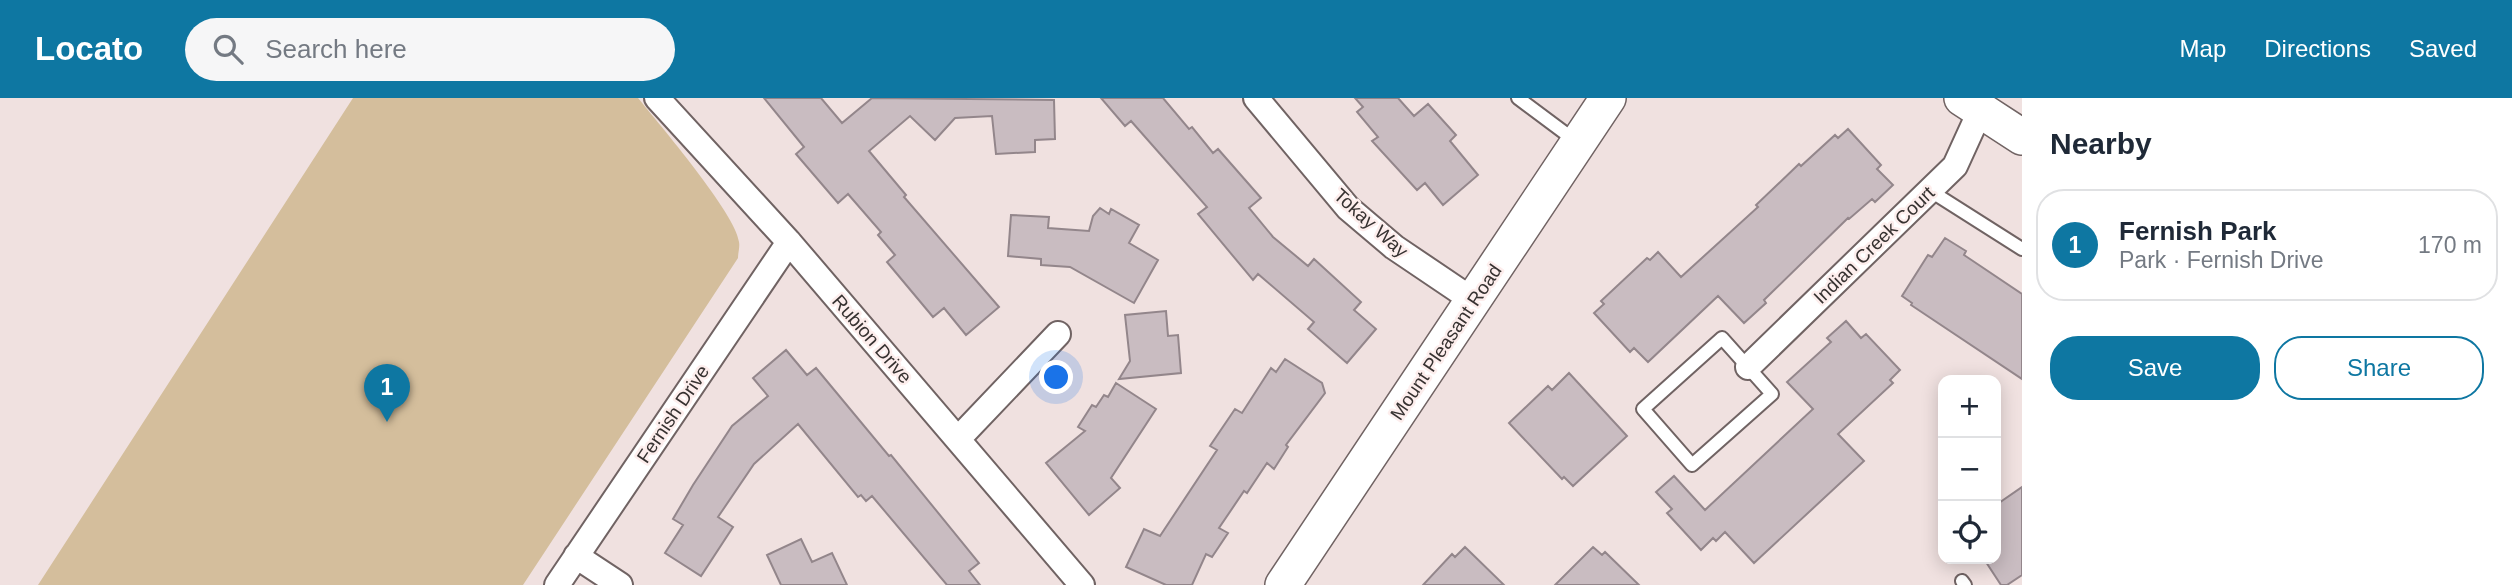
<!DOCTYPE html>
<html lang="en">
<head>
<meta charset="utf-8">
<style>
  body { margin:0; font-family:Arial,sans-serif; background:#f6f6f7; color:#1f2937 }
  .controls { position:absolute; right:21px; bottom:21px; display:grid; overflow:hidden; border-radius:14px; box-shadow:0 4px 18px #0003 }
  .controls button { width:63px; height:63px; display:grid; place-items:center; padding:0; border:0; border-bottom:2px solid #e0e1e3; background:#fff; color:#1f2937; font:35px sans-serif }
  .you { position:absolute; left:1057px; top:280px; width:24px; height:24px; margin:-18px; border:5px solid #fff; border-radius:50%; background:#1a73e8; box-shadow:0 0 0 10px #1a73e833 }
  .badge { display:grid; place-items:center; width:46px; height:46px; border-radius:50%; background:#0e77a2; color:#fff; font-size:23px; font-weight:700 }
  .pin { position:absolute; translate:-50% -58px; filter:drop-shadow(0 2px 4px #0008) }
  .pin::after { content:''; position:absolute; top:37px; width:24px; height:21px; background:inherit; clip-path:polygon(0 0,100% 0,50% 100%) }
  .list { margin:0; padding:0; list-style:none }
  h2 { display:flex; justify-content:space-between; align-items:center; height:91px; margin:0; padding:0 28px; font-size:30px }
  h2 small { font-size:23px; font-weight:400; color:#747a83 }
  .list li { display:grid; grid-template-columns:46px 1fr auto; gap:21px; align-items:center; box-sizing:border-box; height:112px; margin:0 14px 14px; padding:0 14px; border:2px solid #e0e1e3; border-radius:28px }
  .list b { display:block; font-size:26px; white-space:nowrap }
  .list p { margin:0; font-size:23px; white-space:nowrap; color:#747a83 }
  .list em { font-size:23px; font-style:normal; color:#747a83 }
  .actions { display:flex; gap:14px; padding:21px 28px }
  .actions a { flex:1; padding:16px 0; border:2px solid #0e77a2; border-radius:28px; text-align:center; font-size:24px; color:#0e77a2 }
  .actions .main { background:#0e77a2; color:#fff }
  .icon { flex:none; width:38px; height:38px; fill:none; stroke:currentColor; stroke-width:2; stroke-linecap:round; stroke-linejoin:round }
  .map { position:relative; flex:none; width:2022px; height:487px; overflow:hidden }
  header { display:flex; align-items:center; gap:42px; box-sizing:border-box; height:98px; padding:0 35px; background:#0e77a2; color:#fff }
  header strong { font-size:33px }
  nav { display:flex; gap:38px; margin-inline-start:auto; font-size:24px }
  .search { width:490px; height:63px; background:#f6f6f7; display:flex; align-items:center; gap:18px; box-sizing:border-box; padding:0 24px; border-radius:38px; color:#747a83; font-size:26px }
  main { display:flex }
  aside { flex:1; background:#fff }
  .map>svg:first-child { display:block }
  .green { fill:#d4be9c }
  .building { fill:#c9bcc1; stroke:#93868b; stroke-width:2 }
  .lines { fill:none; stroke-linecap:round; stroke-linejoin:round }
  .lane-casing { stroke:#706363; stroke-width:16 }
  .street-casing { stroke:#706363; stroke-width:28 }
  .secondary-casing { stroke:#706363; stroke-width:38 }
  .lane { stroke:#fff; stroke-width:12 }
  .street { stroke:#fff; stroke-width:24 }
  .secondary { stroke:#fff; stroke-width:35 }
  .labels { text-anchor:middle; dominant-baseline:central; stroke-width:5; stroke-linejoin:round; paint-order:stroke }
  .street-label { font-size:19px; fill:#373231; stroke:#fdeeed }
</style>
</head>
<body>
<header>
<strong>Locato</strong>
<div class="search"><svg class="icon" aria-label="search" viewBox="0 0 24 24"><circle cx="10" cy="10" r="6"/><path d="M15 15l6 6"/></svg>Search here</div>
<nav><a>Map</a><a>Directions</a><a>Saved</a></nav>
</header>
<main>
<div class="map">
<svg width="2022" height="487" viewBox="0 0 2022 487">
  <rect width="100%" height="100%" fill="#f0e1e0"/>
  <path class="green" d="M353,0H638C659,26 736,116 739,144C740,149 738,155 738,160L523,487H38Z"/>
  <path class="building" d="M764,0H821L842,25L872,0L1054,2L1055,41L1035,42V54L996,56L992,18L955,20L935,42L910,18L869,53L906,97L904,99L999,209L966,237L944,210L933,219L887,164L895,157L878,137L881,134L848,96L838,105L796,56L804,49Z
    M1101,0H1163L1189,31L1192,29L1213,55L1218,51L1261,100L1249,110L1273,139L1308,168L1314,161L1361,204L1354,212L1376,231L1347,265L1308,231L1314,224L1258,176L1253,182L1198,116L1207,109L1131,23L1125,28Z
    M1355,0H1398L1414,18L1428,6L1456,37L1450,43L1478,77L1443,107L1425,85L1417,92L1372,43L1378,39L1357,14L1363,9Z
    M1848,31L1881,67L1877,71L1893,87L1875,104L1872,101L1849,121L1848,120L1764,202L1766,205L1744,225L1718,198L1648,264L1634,250L1630,254L1594,215L1604,206L1601,203L1647,160L1650,162L1658,154L1681,179L1758,109L1756,107L1799,66L1801,68L1835,37L1838,40Z
    M1100,110L1109,116L1111,111L1139,127L1129,145L1158,162L1134,205L1070,169L1041,167V161L1008,158L1011,117L1049,119L1048,130L1089,133L1093,118Z
    M1945,140L1966,153L1964,157L2022,196V281L1911,207L1912,205L1902,198L1928,157L1932,159Z
    M1166,213L1168,238L1178,237L1181,275L1119,281L1130,263L1125,217Z
    M1846,223L1861,240L1866,236L1900,272L1890,282L1893,285L1838,336L1864,363L1754,465L1725,434L1716,443L1713,440L1701,452L1667,415L1672,411L1656,394L1674,378L1705,412L1813,311L1787,284L1831,244L1827,240Z
    M786,252L807,277L816,270L889,358L891,357L979,465L969,473L980,487H947L872,398L866,403L861,397L858,399L798,326L754,366L718,419L733,429L701,478L665,455L683,427L673,421L693,387L732,328L768,298L753,280Z
    M1285,261L1322,285L1325,295L1286,347L1288,349L1274,371L1267,365L1247,395L1244,393L1219,430L1228,435L1212,459L1206,456L1192,487H1166L1126,469L1144,431L1160,438L1217,352L1210,348L1235,311L1242,315L1271,270L1276,274Z
    M1569,275L1627,338L1573,388L1564,379L1562,381L1509,325L1548,288L1552,292Z
    M1116,285L1156,311L1111,380L1120,390L1089,417L1046,365L1085,333L1078,329L1092,307L1096,309L1104,297L1108,299Z
    M2022,389V477L2007,487H2001L1984,461H1996V407Z
    M801,441L812,464L832,455L847,487H781L767,457Z
    M1465,449L1504,487H1423L1452,456L1455,459Z
    M1593,449L1602,457L1605,454L1639,487H1555Z"/>
  <g class="lines">
    <defs>
      <path id="lane" d="M1518,0L1577,44
        M1929,92L2022,151
        M1722,240L1772,296L1692,367L1643,311Z
        M1962,483L1965,487"/>
      <path id="street" d="M657,0L789,144L1082,487
        M1256,0L1348,110L1394,149L1474,203
        M1748,269L1955,68L1981,11
        M958,341L1058,236
        M576,458L620,487
        M557,487L789,144"/>
      <path id="secondary" d="M1962,0L2022,39
        M1283,487L1608,0"/>
    </defs>
    <use href="#lane" class="lane-casing"/>
    <use href="#street" class="street-casing"/>
    <use href="#secondary" class="secondary-casing"/>
    <use href="#lane" class="lane"/>
    <use href="#street" class="street"/>
    <use href="#secondary" class="secondary"/>
  </g>
  <g class="labels">
    <g class="street-label">
      <text transform="translate(1371 125) rotate(42)">Tokay Way</text>
      <text transform="translate(1874 147) rotate(-44)">Indian Creek Court</text>
      <text transform="translate(872 241) rotate(49)">Rubion Drive</text>
      <text transform="translate(1446 244) rotate(-56)">Mount Pleasant Road</text>
      <text transform="translate(673 316) rotate(-56)">Fernish Drive</text>
    </g>
  </g>
</svg>
<div class="controls">
<button>+</button>
<button>−</button>
<button><svg class="icon" aria-label="locate" viewBox="0 0 24 24"><circle cx="12" cy="12" r="6"/><path d="M12 2v4M12 18v4M2 12h4M18 12h4"/></svg></button>
</div>
<div class="you"></div>
<div class="pin badge" style="left:387px;top:324px">1</div>
</div>
<aside>
<h2>Nearby<small></small></h2>
<ul class="list">
<li><span class="badge">1</span><div><b>Fernish Park</b><p>Park · Fernish Drive</p></div><em>170 m</em></li>
</ul>
<div class="actions"><a class="main">Save</a><a>Share</a></div>
</aside>
</main>
</body>
</html>
